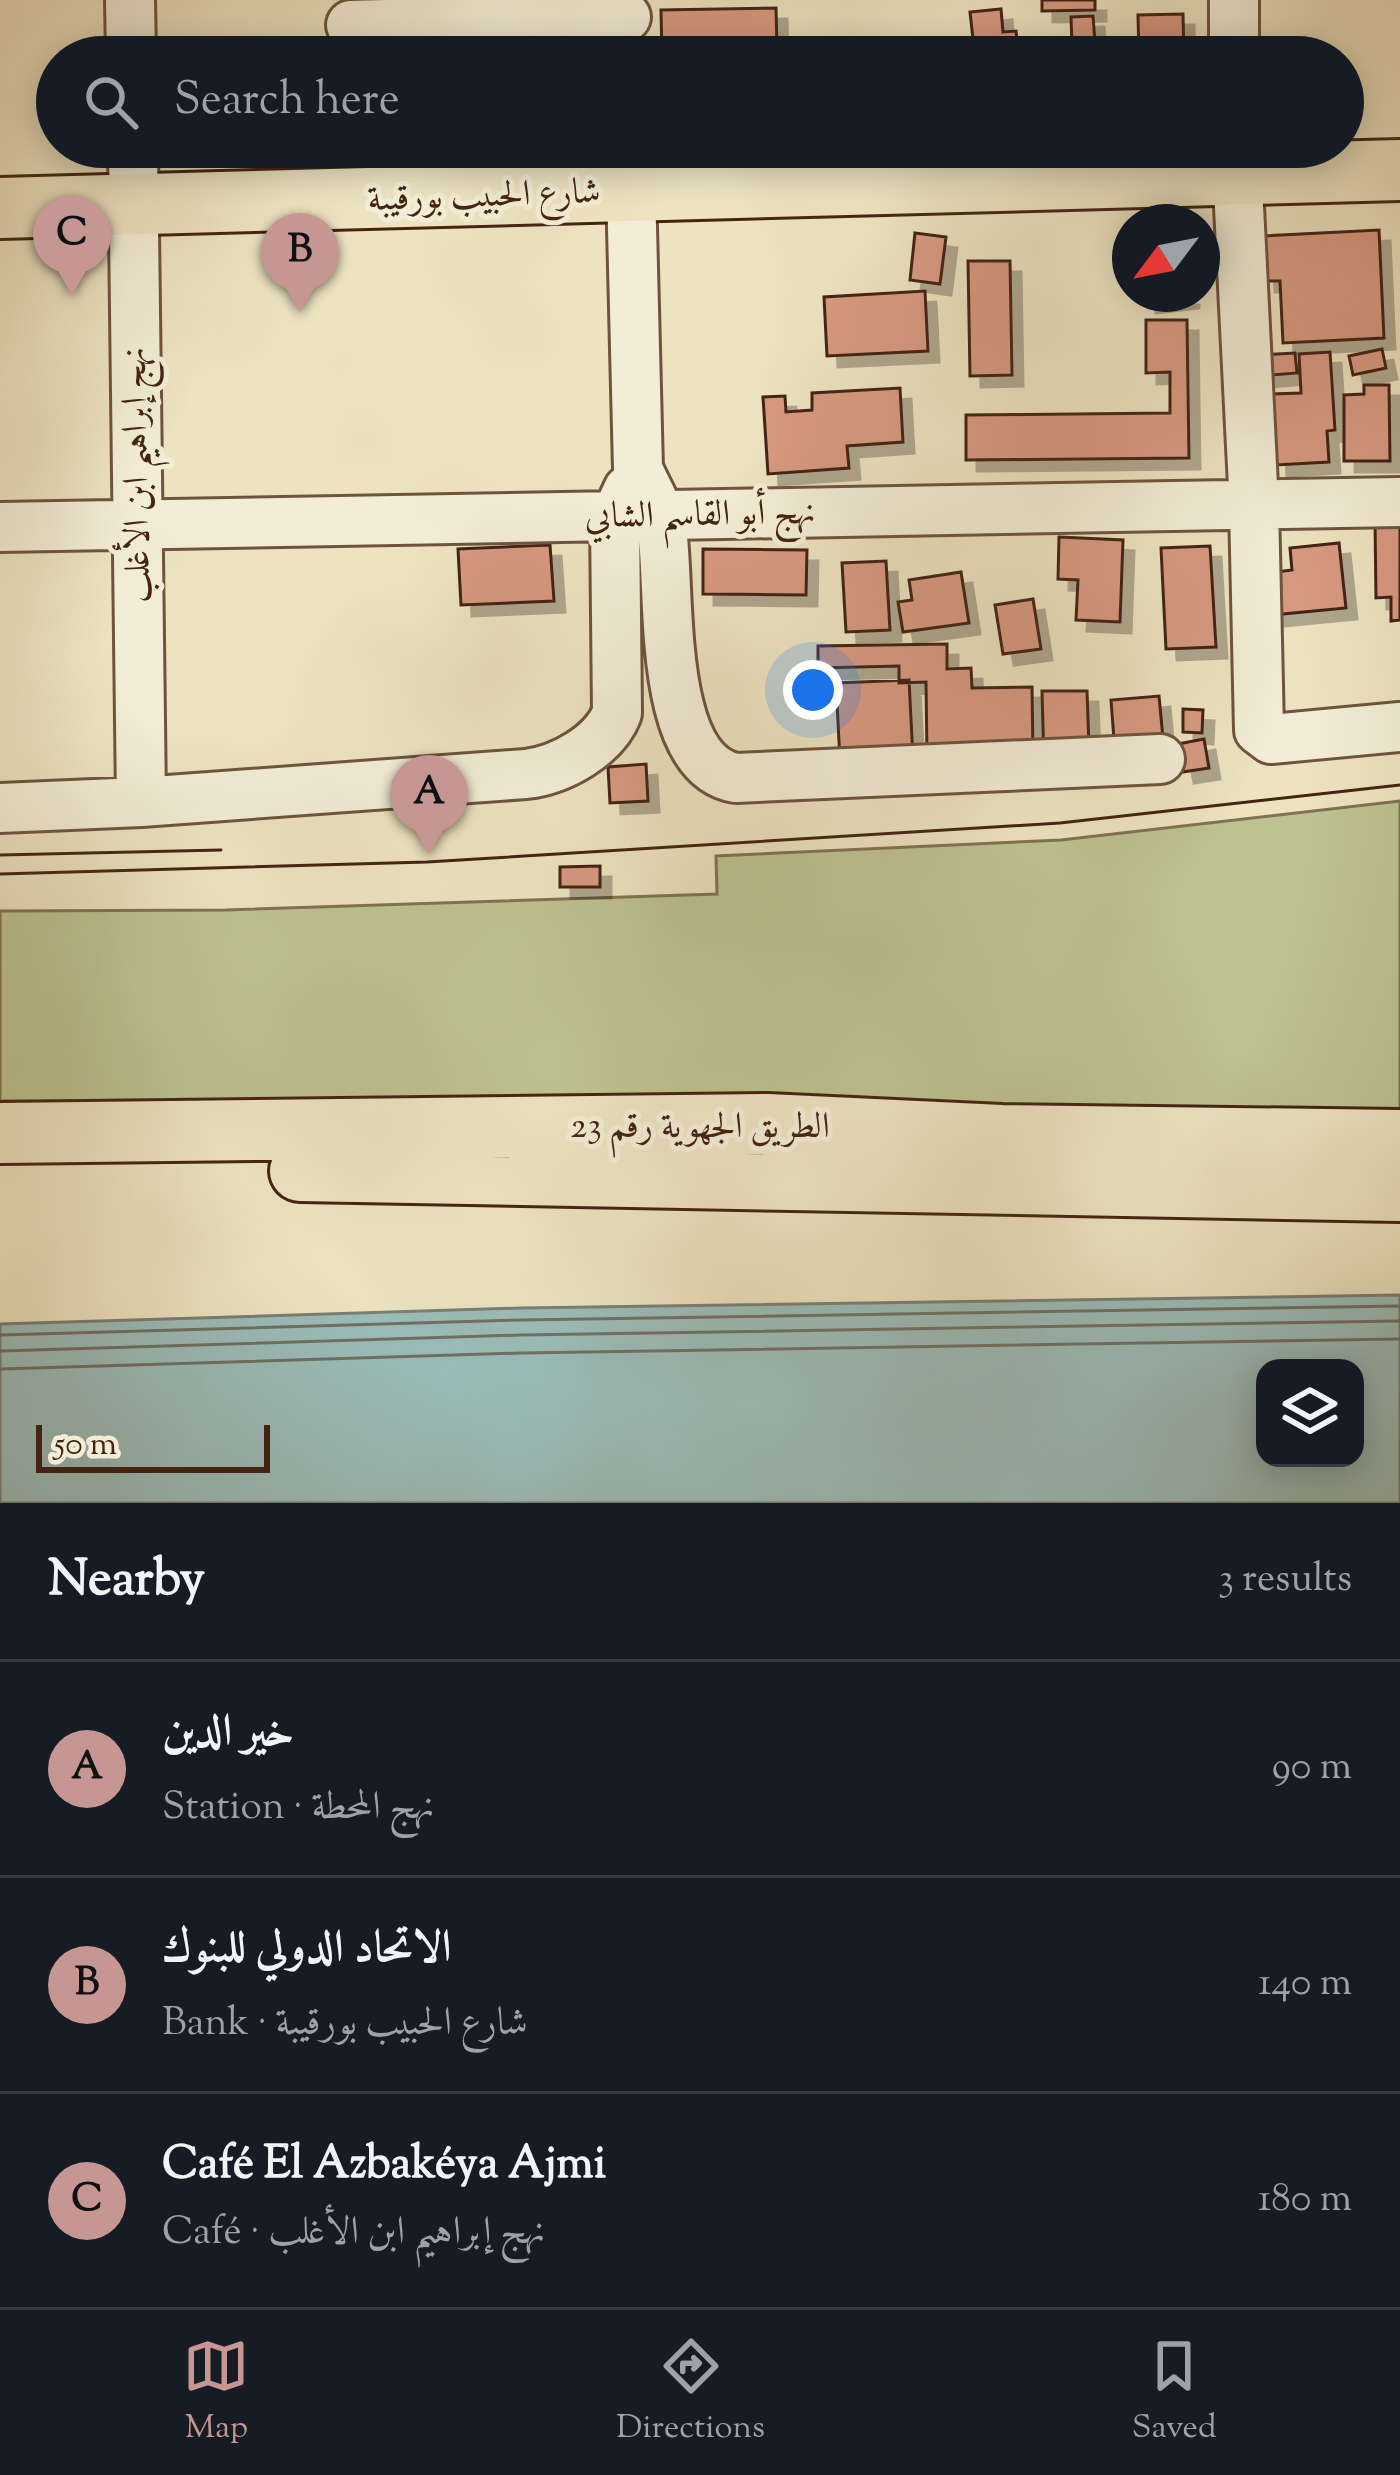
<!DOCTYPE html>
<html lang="en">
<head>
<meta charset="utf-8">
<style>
  body { margin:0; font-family:"Sorts Mill Goudy",Amiri,serif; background:#242831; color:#f1f3f6 }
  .controls { position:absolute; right:36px; bottom:36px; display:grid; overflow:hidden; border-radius:24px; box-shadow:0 6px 30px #0003 }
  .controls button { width:108px; height:108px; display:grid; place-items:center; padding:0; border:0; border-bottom:3px solid #363941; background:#171b24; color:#f1f3f6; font:60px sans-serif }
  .compass { position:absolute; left:1112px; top:204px; width:108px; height:108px; border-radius:50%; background:#171b24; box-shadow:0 6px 30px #0003; rotate:238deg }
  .scale { position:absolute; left:36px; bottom:30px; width:234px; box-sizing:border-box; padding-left:12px; border:6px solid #432412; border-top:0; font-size:33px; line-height:42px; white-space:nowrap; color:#432412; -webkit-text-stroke:9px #f3edd7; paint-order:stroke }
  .you { position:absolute; left:813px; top:690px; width:42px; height:42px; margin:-30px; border:9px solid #fff; border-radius:50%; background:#1a73e8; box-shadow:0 0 0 18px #1a73e833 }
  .badge { display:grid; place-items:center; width:78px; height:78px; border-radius:50%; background:#c59692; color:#111; font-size:39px; font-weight:700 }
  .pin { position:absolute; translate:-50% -99px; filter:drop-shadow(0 3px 6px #0008) }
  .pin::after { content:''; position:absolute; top:63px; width:42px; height:36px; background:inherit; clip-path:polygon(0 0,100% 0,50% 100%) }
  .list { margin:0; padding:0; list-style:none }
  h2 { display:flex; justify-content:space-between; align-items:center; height:156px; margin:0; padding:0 48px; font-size:51px }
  h2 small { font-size:39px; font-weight:400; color:#9ea1a6 }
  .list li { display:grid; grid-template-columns:78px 1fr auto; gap:36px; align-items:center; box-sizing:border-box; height:216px; padding:0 48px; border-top:3px solid #363941 }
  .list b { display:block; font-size:45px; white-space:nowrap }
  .list p { margin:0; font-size:39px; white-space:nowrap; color:#9ea1a6 }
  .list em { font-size:39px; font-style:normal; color:#9ea1a6 }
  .icon { flex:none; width:66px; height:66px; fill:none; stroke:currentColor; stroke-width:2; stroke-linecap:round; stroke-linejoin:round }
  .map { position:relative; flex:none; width:1400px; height:1503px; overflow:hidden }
  .search { position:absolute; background:#171b24; box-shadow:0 6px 30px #0003; left:36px; right:36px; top:36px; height:132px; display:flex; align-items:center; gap:30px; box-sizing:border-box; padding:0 42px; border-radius:66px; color:#9ea1a6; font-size:45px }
  .sheet { height:804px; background:#171b24 }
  nav { display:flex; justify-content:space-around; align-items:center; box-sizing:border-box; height:168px; border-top:3px solid #363941; background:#171b24; font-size:33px; color:#9ea1a6 }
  nav a { display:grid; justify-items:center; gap:6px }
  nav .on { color:#c59692 }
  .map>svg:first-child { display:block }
  .green { fill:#bdc290; stroke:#807351; stroke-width:3 }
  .water { fill:#9bbdb9; stroke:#788076; stroke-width:3; fill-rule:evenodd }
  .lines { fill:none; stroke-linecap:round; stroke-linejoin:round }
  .shore { stroke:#6f7066; stroke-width:3 }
  .building { fill:#d79981; stroke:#432412; stroke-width:3; filter:url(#shadow) }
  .minor-casing { stroke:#6e543e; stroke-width:54 }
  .major-casing { stroke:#432412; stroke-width:66 }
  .minor { stroke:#f3edd7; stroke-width:48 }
  .major { stroke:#ede3c1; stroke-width:60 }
  .tram { stroke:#432412; stroke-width:3 }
  .labels { text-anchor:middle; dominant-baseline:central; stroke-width:10; stroke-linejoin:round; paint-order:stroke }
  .street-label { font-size:36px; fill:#432412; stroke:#f3edd7 }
</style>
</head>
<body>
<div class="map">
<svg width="1400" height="1503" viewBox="0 0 1400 1503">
  <defs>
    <filter id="shadow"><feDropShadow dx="11" dy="11" stdDeviation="0" flood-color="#0004"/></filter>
  </defs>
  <rect width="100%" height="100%" fill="#ede3c1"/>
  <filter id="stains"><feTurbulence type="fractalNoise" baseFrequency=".00167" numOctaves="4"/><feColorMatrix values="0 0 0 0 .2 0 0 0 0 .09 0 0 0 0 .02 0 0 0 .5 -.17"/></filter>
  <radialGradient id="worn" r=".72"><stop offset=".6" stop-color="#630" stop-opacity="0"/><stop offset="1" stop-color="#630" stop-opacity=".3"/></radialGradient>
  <path class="green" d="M1400,801V1122L522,1101H0V911L226,910L717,894L716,856L1061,840Z"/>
  <path class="water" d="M1400,1295V1503H0V1324L521,1308ZM1265,1368H1355V1458H1265Z"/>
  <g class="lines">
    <path class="shore" d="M0,1335L521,1320L1400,1306
      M0,1351L521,1335L1400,1321
      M0,1369L522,1353L1400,1339"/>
  </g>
  <path class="building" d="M1042,0H1095V10L1042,11Z
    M776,8L777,48H760V57H662L661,10Z
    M1001,9L1003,32L1016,31L1019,57H975L970,12Z
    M1183,14L1184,57H1139L1138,15Z
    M1093,16L1095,42L1072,44L1071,17Z
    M1104,45L1105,57H1053L1052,50Z
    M775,147H842V154L775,155Z
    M1379,230L1384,338L1283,343L1280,281H1264L1262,236Z
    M915,233L946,237L940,284L910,280Z
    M968,261H1010L1012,375L970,376Z
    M925,291L928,351L827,356L824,297Z
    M1144,294H1188V297L1145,302Z
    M1146,320H1187L1189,458L966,460V415L1170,413V372L1146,373Z
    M1382,349L1386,368L1353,375L1349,356Z
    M1330,352L1335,430L1327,431L1329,462L1276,465L1272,394L1301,393L1299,354Z
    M1295,353L1297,373L1261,376L1260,355Z
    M1364,385H1389L1390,461H1344V395L1364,394Z
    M900,388L903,442L847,446L849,468L768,474L763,397L785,396L786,412L812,410V393Z
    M1400,519V620L1391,621V597L1376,598L1375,520Z
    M1059,537L1123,540L1120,622L1076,620L1078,580L1058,579Z
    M1339,543L1346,608L1272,615L1268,573L1292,570L1290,548Z
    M550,545L554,601L461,605L458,549Z
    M1210,546L1216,647L1166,649L1161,548Z
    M703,549L807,550L806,595L703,594Z
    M886,561L890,630L846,632L842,563Z
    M961,572L969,623L903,632L898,602L912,600L909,580Z
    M1033,599L1041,649L1003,654L995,605Z
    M947,644V669L971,668L972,688L1032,687L1033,753L927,754L926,682L899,683V666L818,668V646Z
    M909,680L913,758L840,761L836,683Z
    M1042,691H1087L1089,746L1044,764Z
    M1159,696L1164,749L1115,753L1111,700Z
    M1183,709L1203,710L1202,733L1183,732Z
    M1204,739L1209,768L1183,772L1178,744Z
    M646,764L648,801L610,803L608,767Z
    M600,866V887H560V867Z"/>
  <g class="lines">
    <defs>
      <path id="minor" d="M130,0L131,57
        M1234,0V57
        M351,25L626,17
        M133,147L141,802
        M630,147L638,469C645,486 657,504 661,521C672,582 654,764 736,778L1160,759
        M1236,147L1254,506L1259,730L1271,739L1400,727
        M0,527L1400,502
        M0,808L141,802L526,774C561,770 604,746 617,713L615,518L628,490"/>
      <path id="major" d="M0,208L1400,170
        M0,1133L767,1124L1001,1135L1400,1140
        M300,1171L1400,1191"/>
    </defs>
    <use href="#minor" class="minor-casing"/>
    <use href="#major" class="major-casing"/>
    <use href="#minor" class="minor"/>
    <use href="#major" class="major"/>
    <path class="tram" d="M0,855L221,850
      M0,874L427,862L1060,823L1400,785"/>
  </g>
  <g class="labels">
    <g class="street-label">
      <text transform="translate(484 197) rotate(-2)">شارع الحبيب بورقيبة</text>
      <text transform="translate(138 475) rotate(-91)">نهج إبراهيم ابن الأغلب</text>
      <text transform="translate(700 516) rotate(-1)">نهج أبو القاسم الشابي</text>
      <text x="700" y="1128">الطريق الجهوية رقم 23</text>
    </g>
  </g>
  <rect width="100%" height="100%" filter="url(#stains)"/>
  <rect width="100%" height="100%" fill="url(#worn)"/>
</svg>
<div class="controls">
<button><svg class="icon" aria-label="layers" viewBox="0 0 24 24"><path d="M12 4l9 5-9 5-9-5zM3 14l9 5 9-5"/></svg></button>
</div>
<svg class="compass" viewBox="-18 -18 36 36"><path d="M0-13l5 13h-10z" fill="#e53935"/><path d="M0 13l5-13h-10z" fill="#9ea1a6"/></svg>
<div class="scale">50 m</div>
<div class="you"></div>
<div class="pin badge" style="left:429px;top:854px">A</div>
<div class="pin badge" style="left:300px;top:312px">B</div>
<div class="pin badge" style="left:72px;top:295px">C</div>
<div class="search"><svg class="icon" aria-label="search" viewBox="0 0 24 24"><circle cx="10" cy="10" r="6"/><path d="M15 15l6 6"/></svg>Search here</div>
</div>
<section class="sheet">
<h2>Nearby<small>3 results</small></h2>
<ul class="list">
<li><span class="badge">A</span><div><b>خير الدين</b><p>Station · نهج المحطة</p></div><em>90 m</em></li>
<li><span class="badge">B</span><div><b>الاتحاد الدولي للبنوك</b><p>Bank · شارع الحبيب بورقيبة</p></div><em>140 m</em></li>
<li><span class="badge">C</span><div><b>Café El Azbakéya Ajmi</b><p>Café · نهج إبراهيم ابن الأغلب</p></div><em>180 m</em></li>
</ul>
</section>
<nav>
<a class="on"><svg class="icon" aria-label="map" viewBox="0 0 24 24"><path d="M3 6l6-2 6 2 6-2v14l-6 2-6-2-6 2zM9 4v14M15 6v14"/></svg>Map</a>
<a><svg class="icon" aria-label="directions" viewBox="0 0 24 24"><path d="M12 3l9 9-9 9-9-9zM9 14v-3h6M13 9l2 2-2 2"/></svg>Directions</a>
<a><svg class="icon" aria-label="saved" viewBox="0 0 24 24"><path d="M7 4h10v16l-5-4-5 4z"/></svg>Saved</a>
</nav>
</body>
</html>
